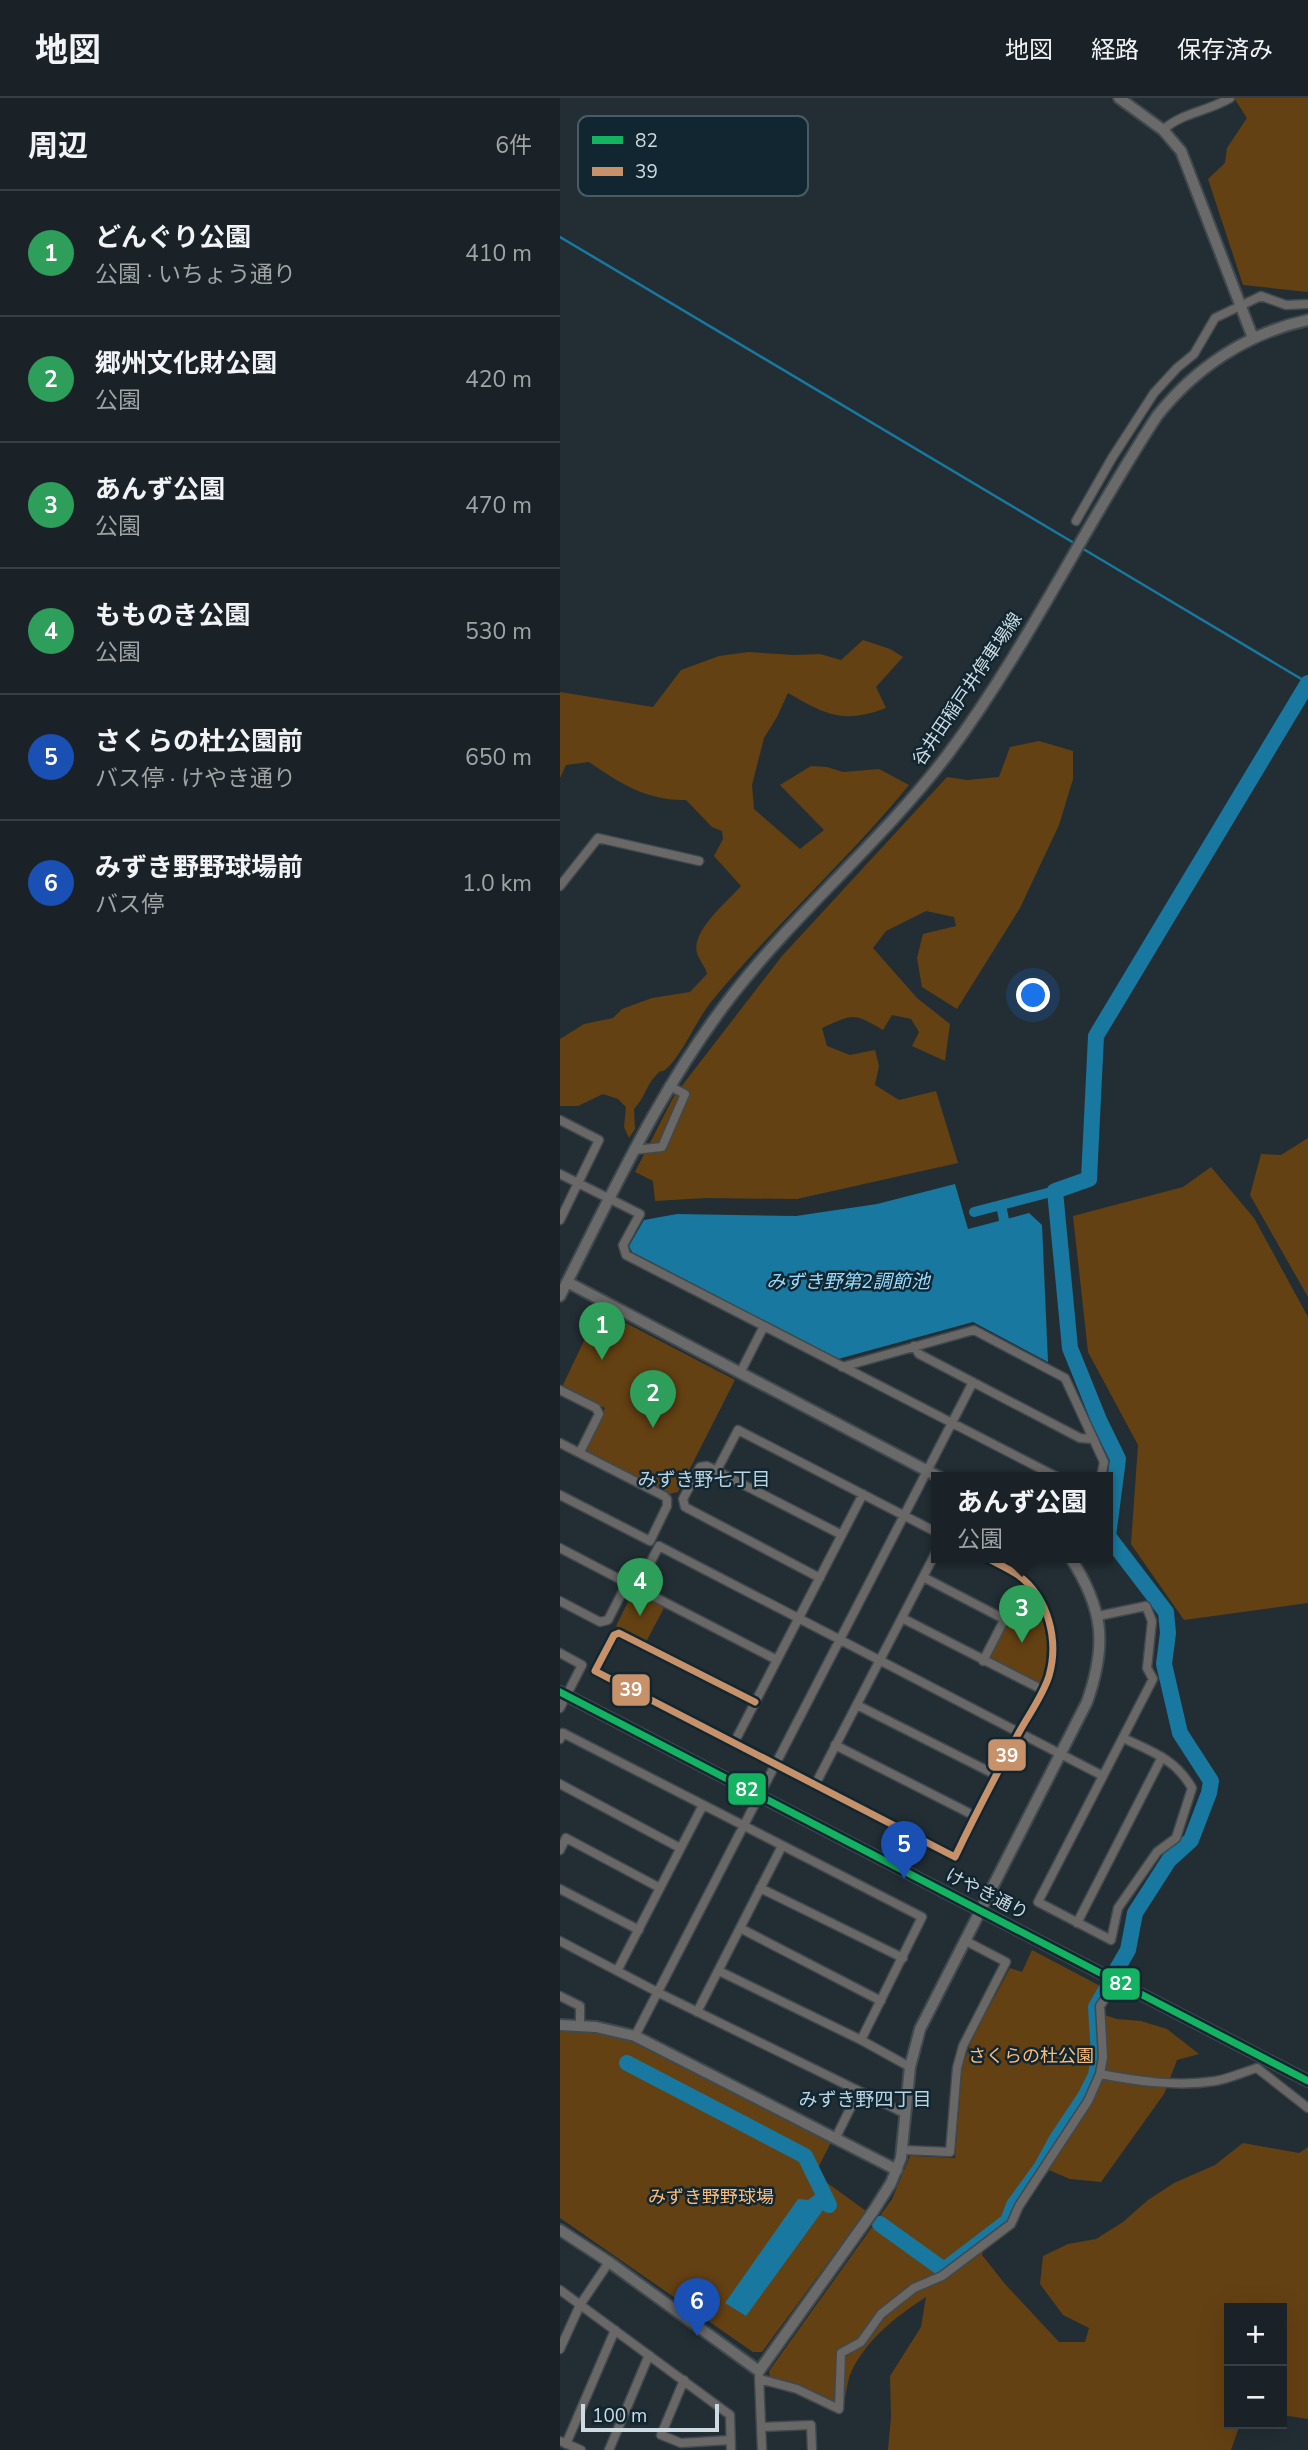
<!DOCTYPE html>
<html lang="ja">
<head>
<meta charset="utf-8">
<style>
  body { margin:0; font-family:"Nunito Sans","Noto Sans JP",sans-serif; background:#232a2f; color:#f1f3f6 }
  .controls { position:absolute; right:21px; bottom:21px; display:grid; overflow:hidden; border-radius:0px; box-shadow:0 7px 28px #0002 }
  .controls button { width:63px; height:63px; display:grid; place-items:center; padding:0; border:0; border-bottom:2px solid #383f44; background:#1a2227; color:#f1f3f6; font:35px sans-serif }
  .scale { position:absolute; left:21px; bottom:18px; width:138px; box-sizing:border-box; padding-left:7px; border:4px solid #cddae1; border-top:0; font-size:19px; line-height:24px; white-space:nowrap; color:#cddae1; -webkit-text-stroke:5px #112630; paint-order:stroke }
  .you { position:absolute; left:474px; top:898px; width:24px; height:24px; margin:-18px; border:5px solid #fff; border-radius:50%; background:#1a73e8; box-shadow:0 0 0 10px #1a73e833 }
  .badge { display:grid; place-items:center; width:46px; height:46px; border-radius:50%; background:#919ea4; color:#fff; font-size:23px; font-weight:700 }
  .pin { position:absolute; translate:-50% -58px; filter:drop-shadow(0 2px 4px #0008) }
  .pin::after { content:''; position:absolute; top:37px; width:24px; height:21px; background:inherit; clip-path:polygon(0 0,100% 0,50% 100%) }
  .popup { position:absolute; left:371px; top:1374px; width:182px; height:91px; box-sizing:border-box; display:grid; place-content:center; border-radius:0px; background:#1a2227; filter:drop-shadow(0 2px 5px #0005); font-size:23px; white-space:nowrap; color:#9fa4a7 }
  .popup b { font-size:26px; color:#f1f3f6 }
  .popup::after { content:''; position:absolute; left:50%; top:100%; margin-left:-14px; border:14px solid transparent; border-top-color:#1a2227 }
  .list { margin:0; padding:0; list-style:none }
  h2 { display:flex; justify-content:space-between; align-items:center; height:91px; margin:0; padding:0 28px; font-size:30px }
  h2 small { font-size:23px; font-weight:400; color:#9fa4a7 }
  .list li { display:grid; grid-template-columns:46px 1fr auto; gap:21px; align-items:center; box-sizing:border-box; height:126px; padding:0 28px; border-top:2px solid #383f44 }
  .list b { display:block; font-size:26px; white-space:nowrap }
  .list p { margin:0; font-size:23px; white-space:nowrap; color:#9fa4a7 }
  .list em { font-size:23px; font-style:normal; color:#9fa4a7 }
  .map { position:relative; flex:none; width:748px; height:2352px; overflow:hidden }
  header { display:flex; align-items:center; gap:42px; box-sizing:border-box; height:98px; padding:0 35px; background:#1a2227; border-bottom:2px solid #383f44 }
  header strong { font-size:33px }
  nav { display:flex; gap:38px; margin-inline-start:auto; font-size:24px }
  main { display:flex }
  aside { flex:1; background:#1a2227 }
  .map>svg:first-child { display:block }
  .green { fill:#644113 }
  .water { fill:#18789f }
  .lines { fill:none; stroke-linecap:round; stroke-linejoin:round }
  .stream { stroke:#18789f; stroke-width:2.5 }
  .canal { stroke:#18789f; stroke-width:10 }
  .river { stroke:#18789f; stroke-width:16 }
  .street-casing { stroke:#3f494e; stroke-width:11 }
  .secondary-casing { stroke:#3f494e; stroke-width:14 }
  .street { stroke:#696867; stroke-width:8 }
  .secondary { stroke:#6a6a6a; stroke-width:10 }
  .bus-1-casing { stroke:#112630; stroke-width:12 }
  .bus-2-casing { stroke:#112630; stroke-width:12 }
  .bus-1 { stroke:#13b361; stroke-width:7 }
  .bus-2 { stroke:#c7916a; stroke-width:7 }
  .labels { text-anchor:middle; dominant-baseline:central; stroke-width:5; stroke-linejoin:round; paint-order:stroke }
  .street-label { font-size:18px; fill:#cddae1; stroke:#112630 }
  .park-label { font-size:18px; fill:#fbbc79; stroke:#112630 }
  .water-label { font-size:19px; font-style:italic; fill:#98dbff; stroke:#112630 }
  .neighbourhood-label { font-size:19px; fill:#bad3e1; stroke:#112630 }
  .key { fill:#112630; stroke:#495c65; stroke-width:2 }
  .key-label { font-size:19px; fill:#cddae1 }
  .line-badge { stroke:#112630; stroke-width:2.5 }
  .badge-label { font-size:19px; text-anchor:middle; font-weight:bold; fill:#fff }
</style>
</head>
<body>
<header>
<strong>地図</strong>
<nav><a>地図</a><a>経路</a><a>保存済み</a></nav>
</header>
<main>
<aside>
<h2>周辺<small>6件</small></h2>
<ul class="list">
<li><span class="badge" style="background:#2e9e5b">1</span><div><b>どんぐり公園</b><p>公園 · いちょう通り</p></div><em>410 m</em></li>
<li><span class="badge" style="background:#2e9e5b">2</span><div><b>郷州文化財公園</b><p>公園</p></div><em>420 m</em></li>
<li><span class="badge" style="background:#2e9e5b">3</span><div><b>あんず公園</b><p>公園</p></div><em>470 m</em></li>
<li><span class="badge" style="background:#2e9e5b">4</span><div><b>もものき公園</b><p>公園</p></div><em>530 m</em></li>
<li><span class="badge" style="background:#1a4fb4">5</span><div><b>さくらの杜公園前</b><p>バス停 · けやき通り</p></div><em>650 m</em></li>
<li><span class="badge" style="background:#1a4fb4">6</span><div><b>みずき野野球場前</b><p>バス停</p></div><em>1.0 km</em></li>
</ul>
</aside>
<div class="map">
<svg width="748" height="2352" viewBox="0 0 748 2352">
  <rect width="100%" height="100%" fill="#222e34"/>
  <path class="green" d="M674,0H748V194L683,187L648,81L665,65L667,50L687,20Z
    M303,542L330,551L343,559L316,589L326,610C283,626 266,617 228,595L217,619L204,640L192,687L194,711L240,751L264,732L220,687L251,668L267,669L283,674L319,671L349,687C287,763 213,828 151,904C137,921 121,959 106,971C99,977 104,969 97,976C87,986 84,1001 74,1011L75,1031L69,1040L64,1029L66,1009L58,1001L43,996L18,1008H0V941L24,926L53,920L62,911L92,900L130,894L147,876C145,868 139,862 137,855C131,833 167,804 181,788L154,758L163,741L162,733L152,729L126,702C88,703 59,685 29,664L6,667L0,680V594L93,609L121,572L159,558L188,554L234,557L260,556L281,562Z
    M479,643L513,653V681L499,727L460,810L397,911L362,889L357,860L363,836L396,828L394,819L366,813L326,833L313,850L357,900L390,926L385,963L352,948L359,934L351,921L332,917L323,932C293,914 293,916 262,930L267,948L290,957L315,952L319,968L315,987L339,1002L376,993L398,1065L237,1101L146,1100L95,1103L93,1083L75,1074L114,998L222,858L387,679L407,682L439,679L450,649Z
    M748,1040V1199L690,1097L701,1056L721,1057Z
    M651,1069L694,1120L748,1219V1505L624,1522L571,1446L578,1347L528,1254L513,1118L623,1089Z
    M39,1211L175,1282L118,1394L109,1396L27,1354V1350L45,1310L2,1289Z
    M74,1492L105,1508L86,1544L56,1528Z
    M468,1493C491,1525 492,1548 482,1585H477L429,1562L428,1557L459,1501Z
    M472,1852L544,1890L532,1913L557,1921L581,1923L607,1931L639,1956L617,1962L604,1996L541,2084L510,2081L477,2067L443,2120L431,2129L422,2157L445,2186L499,2244H525L529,2230L503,2217L480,2186L483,2158L508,2146L536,2141L563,2124L588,2102L614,2085L655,2067L683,2045L739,2055L748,2049V2321L722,2317V2210H669V2326H680L671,2352H328L331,2319L330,2278L361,2229L366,2199C338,2217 311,2238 294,2268C287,2280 286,2297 283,2311L210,2279L209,2273L332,2101L350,2058L395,2060L402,1970L413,1939L450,1870L462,1874Z
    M0,1933L47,1936L68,1941L271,2044L255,2076L306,2113L202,2254H193L0,2120Z"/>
  <path class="water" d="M395,1086L408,1131L469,1115L482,1127L488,1264L413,1224L278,1261L72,1154L69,1148L84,1122L117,1116L236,1118L317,1106Z
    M259,2094L266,2108L186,2218L165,2205L238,2101L248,2102Z"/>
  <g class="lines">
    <path class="stream" d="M0,139L514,445
      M520,449L748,585"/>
    <path class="canal" d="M441,1107L444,1122
      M414,1114L495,1093"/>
    <path class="river" d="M557,1871L568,1852L575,1815L609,1762L631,1742L649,1695L651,1683L620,1635L604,1566L608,1535L606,1514L548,1438L558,1361L539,1322L510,1250L495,1093L529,1081L536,938L748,585
      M67,1965L245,2058L269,2107
      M320,2126L384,2172L448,2123L454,2107L481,2070L497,2041L525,1999L536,1977L539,1958L536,1909L547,1890"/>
    <defs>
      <path id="street" d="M603,32C621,15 649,13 670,0
        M516,423L552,360L594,295L617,270L634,256L655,220L701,198L726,207L748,206
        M0,788L38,740L139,763
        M0,1022L39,1042L0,1122
        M74,1052L102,1049L125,996L109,988
        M0,1076L80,1116L63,1147L66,1157L497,1379
        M354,1248L359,1256L520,1340L533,1341
        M282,1269L414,1232L505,1280L544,1364L541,1379
        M180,1275L204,1228
        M0,1292L36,1310L39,1316L20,1354
        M0,1345L104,1398L107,1401V1408L90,1443L0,1397
        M157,1372L178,1332L376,1434
        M0,1450L67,1485L48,1522L40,1524L0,1503
        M363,1479L444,1521
        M260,1480L125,1409L123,1401L140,1369L147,1368L282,1437
        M538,1518L586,1508L592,1523L587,1570L593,1581L478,1804L551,1842L558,1810L597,1754L616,1740L632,1690C615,1661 593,1654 563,1640
        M342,1520L483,1592
        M0,1555L22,1567L0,1610
        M217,1562L77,1490L99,1448L543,1678
        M423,1563L456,1499L469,1488
        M195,1604L59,1535L54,1537L35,1573L395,1759C414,1719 435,1679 456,1640C466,1620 482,1600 489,1578C499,1543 489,1500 458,1477C448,1470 436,1465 425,1459
        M297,1607L436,1677
        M0,1641L3,1635L362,1819L301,1942
        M174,1645L303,1396
        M275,1647L415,1718
        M0,1686L120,1750
        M255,1687L376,1454
        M0,1752L6,1740L100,1790
        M200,1790L343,1860
        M0,1791L79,1832
        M517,1825L602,1659
        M180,1830L321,1903
        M0,1843L103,1897L346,2016
        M57,1873L143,1707
        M159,1873L301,1942L350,1969
        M0,1898L20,1908V1928
        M137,1914L222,1748
        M75,1938L413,1284
        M540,1976C577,1983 617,1989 655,1983C669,1981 683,1974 697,1970L748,2010
        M275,2041L299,1993
        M343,2052L390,2054L397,1970L403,1948L446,1864L404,1842
        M0,2192L170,2317L171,2352
        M0,2251L20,2207L49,2164
        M199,2278L202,2352
        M200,2281L237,2291L279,2311L281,2255L301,2244L321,2216L354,2190L382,2178L451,2126L459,2108L528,2003L540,1976L543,1959L540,1908L557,1883
        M124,2282L101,2337L121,2345L170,2342
        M202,2329L251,2327L252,2352
        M0,2343L21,2352
        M6,2346L55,2232
        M49,2352L89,2257"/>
      <path id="secondary" d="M559,0L603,32L621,53L693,240
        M7,1184L379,1379
        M0,1198C53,1094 101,988 173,896C239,811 323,742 388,656C467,550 524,429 597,318C635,270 687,235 748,222
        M0,1594L748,1983
        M0,1927L36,1929L75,1938L337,2072
        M0,2132L49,2164L199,2273L314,2112L331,2085L341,2060L350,1969L360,1931L527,1604C547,1547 544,1511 510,1459"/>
    </defs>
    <use href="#street" class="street-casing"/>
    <use href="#secondary" class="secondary-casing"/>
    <use href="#street" class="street"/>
    <use href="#secondary" class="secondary"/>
    <defs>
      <path id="bus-1" d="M0,1594L748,1983"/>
      <path id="bus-2" d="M195,1604L59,1535L54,1537L35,1573L395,1759C414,1719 435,1679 456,1640C466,1620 482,1600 489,1578C499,1543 489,1500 458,1477C448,1470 436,1465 425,1459"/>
    </defs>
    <use href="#bus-1" class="bus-1-casing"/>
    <use href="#bus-2" class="bus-2-casing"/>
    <use href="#bus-1" class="bus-1"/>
    <use href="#bus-2" class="bus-2"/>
  </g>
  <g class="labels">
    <g class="street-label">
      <text transform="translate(407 591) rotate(-56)">谷井田稲戸井停車場線</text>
      <text transform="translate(427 1796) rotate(27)">けやき通り</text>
    </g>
    <g class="park-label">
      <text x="471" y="1958">さくらの杜公園</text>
      <text x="151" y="2099">みずき野野球場</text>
    </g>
    <g class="water-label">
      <text x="288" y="1184">みずき野第2調節池</text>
    </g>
    <g class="neighbourhood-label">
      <text x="144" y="1382">みずき野七丁目</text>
      <text x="305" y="2002">みずき野四丁目</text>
    </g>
  </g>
  <rect x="18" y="18" width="230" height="80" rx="10" class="key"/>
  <rect x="32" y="38" width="31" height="8" fill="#13b361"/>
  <rect x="32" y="69" width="31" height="9" fill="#c7916a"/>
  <g class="key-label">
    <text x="75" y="49">82</text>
    <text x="75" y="80">39</text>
  </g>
  <g class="line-badge">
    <rect x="51" y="1575" width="40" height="34" rx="7" fill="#c7916a"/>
    <rect x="427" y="1640" width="40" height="34" rx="7" fill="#c7916a"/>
    <rect x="167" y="1674" width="40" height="34" rx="7" fill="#13b361"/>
    <rect x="541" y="1869" width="40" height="34" rx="7" fill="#13b361"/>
  </g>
  <g class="badge-label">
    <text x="71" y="1598">39</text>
    <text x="447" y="1664">39</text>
    <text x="187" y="1698">82</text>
    <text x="561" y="1892">82</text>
  </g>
</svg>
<div class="controls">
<button>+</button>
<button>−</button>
</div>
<div class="scale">100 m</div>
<div class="you"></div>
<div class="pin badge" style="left:42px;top:1262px;background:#2e9e5b">1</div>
<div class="pin badge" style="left:93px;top:1330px;background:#2e9e5b">2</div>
<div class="pin badge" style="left:462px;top:1545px;background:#2e9e5b">3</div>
<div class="popup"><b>あんず公園</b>公園</div>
<div class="pin badge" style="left:80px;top:1518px;background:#2e9e5b">4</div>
<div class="pin badge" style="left:344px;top:1781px;background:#1a4fb4">5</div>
<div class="pin badge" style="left:137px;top:2238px;background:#1a4fb4">6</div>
</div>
</main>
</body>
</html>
